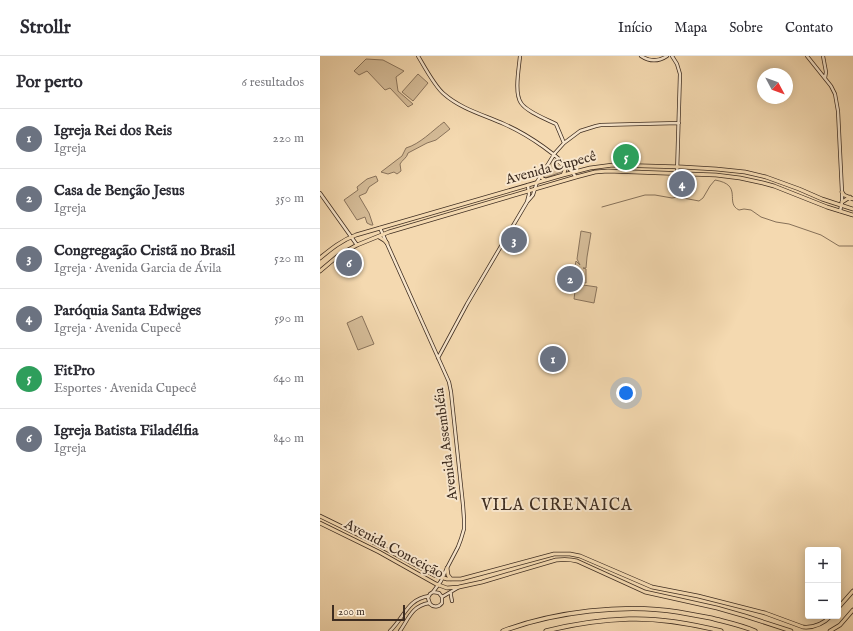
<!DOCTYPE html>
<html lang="pt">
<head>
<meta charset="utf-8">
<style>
  body { margin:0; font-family:"IM FELL English",serif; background:#f2f2f3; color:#2b2b33 }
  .controls { position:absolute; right:12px; bottom:12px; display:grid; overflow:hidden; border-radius:4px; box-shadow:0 2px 10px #0003 }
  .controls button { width:36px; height:36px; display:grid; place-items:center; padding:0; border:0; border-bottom:1px solid #e1e1e2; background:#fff; color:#2b2b33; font:20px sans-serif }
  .compass { position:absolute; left:437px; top:12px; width:36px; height:36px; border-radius:50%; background:#fff; box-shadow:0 2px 10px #0003; rotate:131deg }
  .scale { position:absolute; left:12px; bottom:10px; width:73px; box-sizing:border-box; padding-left:4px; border:2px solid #3e2d21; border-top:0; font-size:11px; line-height:14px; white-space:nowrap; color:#3e2d21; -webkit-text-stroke:3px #f8e6cc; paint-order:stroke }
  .you { position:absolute; left:306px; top:337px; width:14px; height:14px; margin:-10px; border:3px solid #fff; border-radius:50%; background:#1a73e8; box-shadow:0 0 0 6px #1a73e833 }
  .badge { display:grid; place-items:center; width:26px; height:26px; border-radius:50%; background:#2563eb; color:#fff; font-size:13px; font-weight:700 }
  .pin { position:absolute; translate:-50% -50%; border:2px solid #fff; box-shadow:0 1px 4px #0006 }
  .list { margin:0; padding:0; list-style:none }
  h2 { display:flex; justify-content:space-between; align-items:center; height:52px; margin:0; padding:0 16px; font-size:17px }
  h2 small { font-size:13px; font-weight:400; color:#7c7c81 }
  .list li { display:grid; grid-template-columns:26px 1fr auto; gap:12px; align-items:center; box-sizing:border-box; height:60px; padding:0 16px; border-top:1px solid #e1e1e2 }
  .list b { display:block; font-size:15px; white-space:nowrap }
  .list p { margin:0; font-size:13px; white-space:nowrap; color:#7c7c81 }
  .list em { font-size:13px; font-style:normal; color:#7c7c81 }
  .map { position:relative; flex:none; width:533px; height:575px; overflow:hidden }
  header { display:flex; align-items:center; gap:24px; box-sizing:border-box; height:56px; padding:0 20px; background:#fff; border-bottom:1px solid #e1e1e2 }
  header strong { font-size:19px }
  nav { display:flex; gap:22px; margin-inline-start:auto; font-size:14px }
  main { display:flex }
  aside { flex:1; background:#fff }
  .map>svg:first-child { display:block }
  .green { fill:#d5bc98; stroke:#8a745c }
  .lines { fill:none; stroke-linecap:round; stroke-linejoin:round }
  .stream { stroke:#867159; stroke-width:1 }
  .secondary-casing { stroke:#3e2d21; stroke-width:4 }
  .primary-casing { stroke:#3e2d21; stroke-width:4.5 }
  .highway-casing { stroke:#3e2d21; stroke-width:5 }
  .secondary { stroke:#f8e6cc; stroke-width:2.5 }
  .primary { stroke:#f4d9b0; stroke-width:3 }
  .highway { stroke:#f4d9b0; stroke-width:3.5 }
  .labels { text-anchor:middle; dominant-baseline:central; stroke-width:4; stroke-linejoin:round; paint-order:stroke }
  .street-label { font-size:14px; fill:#3e2d21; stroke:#f8e6cc }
  .quarter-label { font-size:16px; letter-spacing:1px; fill:#3e2d21; stroke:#f8e6cc }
</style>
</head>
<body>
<header>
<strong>Strollr</strong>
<nav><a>Início</a><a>Mapa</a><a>Sobre</a><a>Contato</a></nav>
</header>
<main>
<aside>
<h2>Por perto<small>6 resultados</small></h2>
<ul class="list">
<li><span class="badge" style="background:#6b7280">1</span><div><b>Igreja Rei dos Reis</b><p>Igreja</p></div><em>220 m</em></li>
<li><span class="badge" style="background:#6b7280">2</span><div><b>Casa de Benção Jesus</b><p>Igreja</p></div><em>350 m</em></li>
<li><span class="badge" style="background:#6b7280">3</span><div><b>Congregação Cristã no Brasil</b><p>Igreja · Avenida Garcia de Ávila</p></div><em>520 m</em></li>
<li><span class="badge" style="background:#6b7280">4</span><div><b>Paróquia Santa Edwiges</b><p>Igreja · Avenida Cupecê</p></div><em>590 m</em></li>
<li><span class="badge" style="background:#2e9e5b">5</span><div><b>FitPro</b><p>Esportes · Avenida Cupecê</p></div><em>640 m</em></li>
<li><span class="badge" style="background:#6b7280">6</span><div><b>Igreja Batista Filadélfia</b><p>Igreja</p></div><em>840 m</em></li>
</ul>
</aside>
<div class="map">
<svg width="533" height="575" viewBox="0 0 533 575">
  <rect width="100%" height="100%" fill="#f4d9b0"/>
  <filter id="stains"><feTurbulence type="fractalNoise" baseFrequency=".005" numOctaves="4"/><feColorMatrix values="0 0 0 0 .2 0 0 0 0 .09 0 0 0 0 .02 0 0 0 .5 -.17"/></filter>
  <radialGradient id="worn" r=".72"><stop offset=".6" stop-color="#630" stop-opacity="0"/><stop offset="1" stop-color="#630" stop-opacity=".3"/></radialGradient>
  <path class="green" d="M46,3L63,4L84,15L76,21L78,35L93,48L88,51L70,32L65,34L47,15L39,19L34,15Z
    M98,18L108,27L93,45L82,36Z
    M124,66L130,73L116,84L107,87L88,97C87,102 82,104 80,108L81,115L77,118L74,116L68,118L61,116L82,100L86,92C100,88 112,75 124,66Z
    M233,102L243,112L244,115L225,122L224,121L223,119Z
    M56,120L58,125L49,131L46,137L39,140L49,157L53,169H51L47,167L45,161L37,164L24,144L38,134L37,131L47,123Z
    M261,175L271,177L267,201L266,212H263L266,213V227L252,225L256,205L260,209L257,203Z
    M256,228L277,231L274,247L254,243Z
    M42,260L54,288L38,294L27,267Z"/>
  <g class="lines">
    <path class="stream" d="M282,151L325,139H335L352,142L358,141L379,145L383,142L390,130L395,124C424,129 404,147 419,154L424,153L431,154L441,161L456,166L469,168L501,179L519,190H533"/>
    <defs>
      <path id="secondary" d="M98,0C104,10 115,31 124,38C141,53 164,59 184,68C207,78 242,101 256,121
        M200,0C199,12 194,37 201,47C207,56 226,63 236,68L244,87
        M321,0C330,6 338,6 347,0
        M352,0L357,8L360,18L357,117
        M487,0L511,30L515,38L518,55L522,136V146L520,155
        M503,0L506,16L505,22
        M0,137L37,189
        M207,146L209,138L208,129
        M60,172L129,326L131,336L143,449L144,463V473L141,483L138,491L127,512L121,525L113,536L110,538L108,542L110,548C114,552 119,551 122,547V541L119,537L113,536
        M118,302L147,248L207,146L213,139L217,126L235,97L244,87L260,75L276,70L281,69L359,67
        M131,536V540L132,545
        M122,541L139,531
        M70,575C84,562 87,543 109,540
        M80,575C89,562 92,550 109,547"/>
      <path id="primary" d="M243,107L245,114L243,119
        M222,118V122L225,124
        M522,136L524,139L533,143
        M522,146L530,141
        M59,181L64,184L67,187
        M0,202C11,193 22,184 36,179L243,119L270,112L293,109L362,111L396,113L425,116L446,121L479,133L502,143L533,153
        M0,215L19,199L37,189L69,176L256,121L275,116L288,115L396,119L420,122L443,127L454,130L507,151L533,159
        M0,460L49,484L114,519L127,523H141L234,498H250L260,500L332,531L378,540L445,557L483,571C494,572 503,568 511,560
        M0,467L59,496L116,528L127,532L139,531L162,526L236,504C244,503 250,503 257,505L325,536L397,552L425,560L471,575
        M127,512L128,519L131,523
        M518,552L533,535
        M510,575L520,569L533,554"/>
      <path id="highway" d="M183,575C233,556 305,547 358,556C369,558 380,560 391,562C406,566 421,569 435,575
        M226,575C253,568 282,564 309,563C338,562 373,568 401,575"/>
    </defs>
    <use href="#secondary" class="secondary-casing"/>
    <use href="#primary" class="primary-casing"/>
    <use href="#highway" class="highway-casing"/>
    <use href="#secondary" class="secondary"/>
    <use href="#primary" class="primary"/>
    <use href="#highway" class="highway"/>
  </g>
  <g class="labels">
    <g class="street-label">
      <text transform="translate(231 112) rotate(-15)">Avenida Cupecê</text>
      <text transform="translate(126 388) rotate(-97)">Avenida Assembléia</text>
      <text transform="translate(74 493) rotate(28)">Avenida Conceição</text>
    </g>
    <g class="quarter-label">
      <text x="237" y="450">VILA CIRENAICA</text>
    </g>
  </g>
  <rect width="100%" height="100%" filter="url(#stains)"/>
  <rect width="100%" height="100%" fill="url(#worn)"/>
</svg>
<div class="controls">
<button>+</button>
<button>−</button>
</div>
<svg class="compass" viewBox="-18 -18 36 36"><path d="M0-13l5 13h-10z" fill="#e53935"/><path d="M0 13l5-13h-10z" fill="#7c7c81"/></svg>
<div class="scale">200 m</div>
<div class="you"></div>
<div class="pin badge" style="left:233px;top:303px;background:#6b7280">1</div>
<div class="pin badge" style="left:250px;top:223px;background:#6b7280">2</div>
<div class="pin badge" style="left:194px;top:184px;background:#6b7280">3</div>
<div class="pin badge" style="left:362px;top:128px;background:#6b7280">4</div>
<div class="pin badge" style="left:306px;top:101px;background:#2e9e5b">5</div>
<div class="pin badge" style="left:29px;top:207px;background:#6b7280">6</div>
</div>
</main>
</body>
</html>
